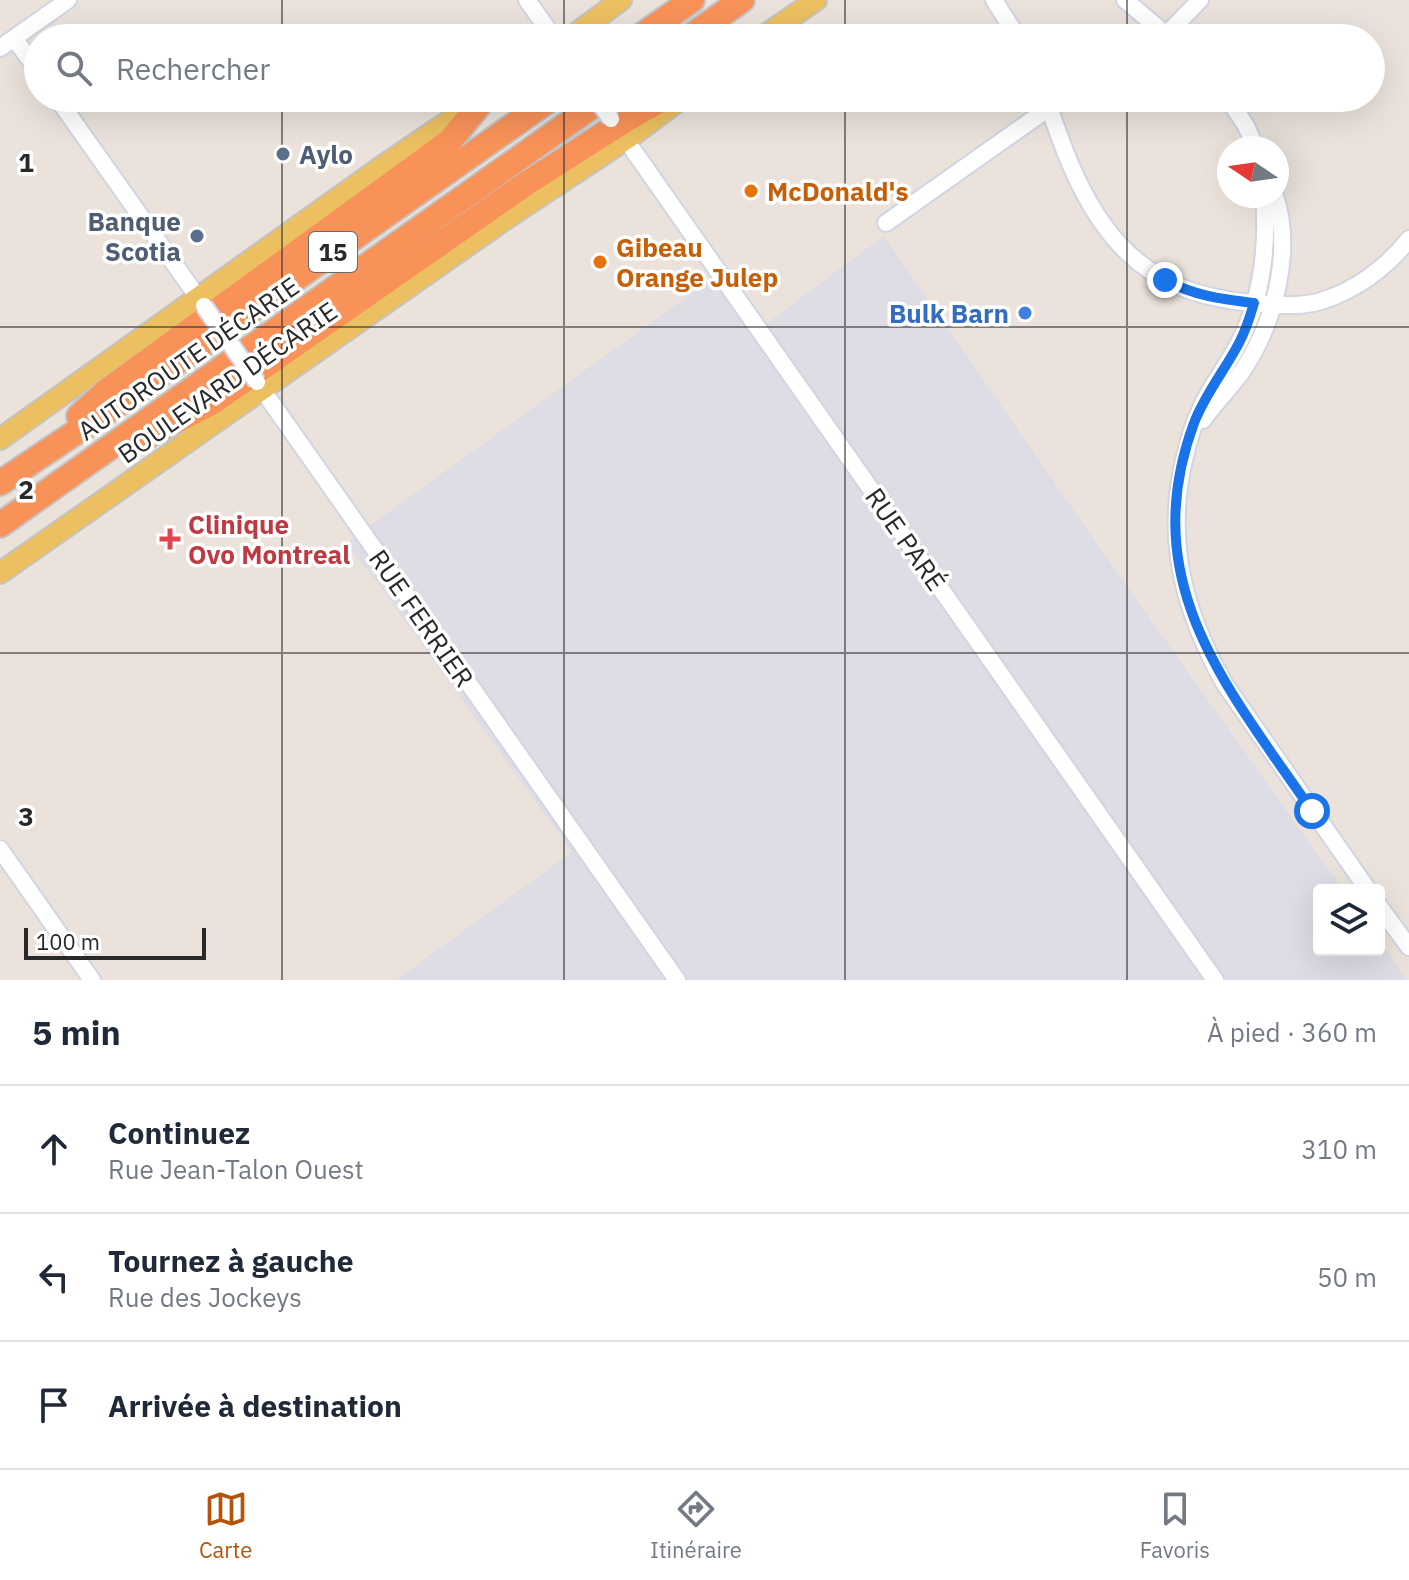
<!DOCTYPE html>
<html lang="fr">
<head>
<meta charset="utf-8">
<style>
  body { margin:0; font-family:"IBM Plex Sans",sans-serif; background:#f6f6f7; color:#1f2937 }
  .controls { position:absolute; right:24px; bottom:24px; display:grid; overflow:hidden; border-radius:8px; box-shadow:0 8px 32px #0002 }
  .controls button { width:72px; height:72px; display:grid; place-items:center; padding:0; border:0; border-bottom:2px solid #e0e1e3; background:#fff; color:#1f2937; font:40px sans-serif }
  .compass { position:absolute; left:1217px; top:136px; width:72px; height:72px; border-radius:50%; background:#fff; box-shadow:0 8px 32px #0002; rotate:283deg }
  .scale { position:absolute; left:24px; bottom:20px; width:182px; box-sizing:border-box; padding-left:8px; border:4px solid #292929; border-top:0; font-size:22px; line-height:28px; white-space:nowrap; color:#292929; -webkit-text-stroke:6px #fff; paint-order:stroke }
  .stop { position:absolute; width:24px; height:24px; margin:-18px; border:6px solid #1a73e8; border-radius:50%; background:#fff }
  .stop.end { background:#1a73e8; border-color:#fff; box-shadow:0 2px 8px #0008 }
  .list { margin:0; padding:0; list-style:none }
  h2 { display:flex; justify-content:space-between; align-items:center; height:104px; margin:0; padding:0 32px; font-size:34px }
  h2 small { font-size:26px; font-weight:400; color:#747a83 }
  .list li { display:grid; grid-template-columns:52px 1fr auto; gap:24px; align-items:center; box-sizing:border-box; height:128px; padding:0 32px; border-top:2px solid #e0e1e3 }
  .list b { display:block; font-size:30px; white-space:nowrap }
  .list p { margin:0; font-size:26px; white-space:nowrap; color:#747a83 }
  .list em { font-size:26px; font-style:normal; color:#747a83 }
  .icon { flex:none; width:44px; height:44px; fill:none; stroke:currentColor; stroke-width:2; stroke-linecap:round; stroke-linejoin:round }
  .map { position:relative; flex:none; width:1409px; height:980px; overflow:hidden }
  .search { position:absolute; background:#fff; box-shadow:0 8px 32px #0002; left:24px; right:24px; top:24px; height:88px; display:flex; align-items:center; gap:20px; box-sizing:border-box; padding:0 28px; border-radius:44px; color:#747a83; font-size:30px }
  .sheet { height:488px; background:#fff }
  nav { display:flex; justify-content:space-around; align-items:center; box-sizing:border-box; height:112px; border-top:2px solid #e0e1e3; background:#fff; font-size:22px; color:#747a83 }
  nav a { display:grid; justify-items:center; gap:4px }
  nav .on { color:#b45309 }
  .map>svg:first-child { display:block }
  .industrial { fill:#dedce4 }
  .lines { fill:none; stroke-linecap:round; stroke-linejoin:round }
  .minor-casing { stroke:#d1d5e2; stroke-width:20 }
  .major-casing { stroke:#c3c3c3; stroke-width:24 }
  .highway-casing { stroke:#c3c3c3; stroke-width:28 }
  .minor { stroke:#fff; stroke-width:16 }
  .major { stroke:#ecc060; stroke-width:20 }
  .highway { stroke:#f99259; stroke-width:24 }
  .minor-bridge-casing { stroke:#d1d5e2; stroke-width:20; stroke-linecap:butt }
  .minor-bridge { stroke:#fff; stroke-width:16 }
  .route { stroke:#1a73e8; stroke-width:10 }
  .grid { fill:none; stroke:#292929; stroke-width:2; stroke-opacity:0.55 }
  .service-dot { fill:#5c6f8a; stroke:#fff; stroke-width:3 }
  .food-dot { fill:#e8710a; stroke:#fff; stroke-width:3 }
  .shop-dot { fill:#3f7fe0; stroke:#fff; stroke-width:3 }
  .health-dot { fill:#e0444e; stroke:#fff; stroke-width:3 }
  .labels { text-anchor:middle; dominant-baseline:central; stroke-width:7; stroke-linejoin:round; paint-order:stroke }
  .shield { fill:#fff; stroke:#696969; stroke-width:2 }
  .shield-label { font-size:24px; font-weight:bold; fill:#292929 }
  .service-label { font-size:26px; font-weight:bold; fill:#4e5e75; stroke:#fff; text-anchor:start }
  .food-label { font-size:26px; font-weight:bold; fill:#c56008; stroke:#fff; text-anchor:start }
  .shop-label { font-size:26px; font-weight:bold; fill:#366cbe; stroke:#fff; text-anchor:end }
  .street-label { font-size:26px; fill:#292929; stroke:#fff }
  .health-label { font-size:26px; font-weight:bold; fill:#be3a42; stroke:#fff; text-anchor:start }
  .grid-label { font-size:26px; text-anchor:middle; font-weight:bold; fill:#292929; stroke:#fff; stroke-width:7; stroke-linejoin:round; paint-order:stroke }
</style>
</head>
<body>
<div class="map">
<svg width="1409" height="980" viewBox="0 0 1409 980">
  <rect width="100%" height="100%" fill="#ebe3db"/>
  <path class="industrial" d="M884,236L1104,554L1343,890H1319V950H1379V940L1407,980H396L572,852L383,591L346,543L714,277L755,332Z"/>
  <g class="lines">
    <defs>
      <path id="minor" d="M527,0L554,38
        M994,0L1018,38
        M1125,0L1170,38
        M14,38L38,71
        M1163,38L1200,0
        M0,48L68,0
        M57,98L204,306
        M1046,98C1063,149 1082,203 1119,244C1159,287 1204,299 1261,304C1281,305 1301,307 1321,301C1355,291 1387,267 1409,239
        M1228,98L1246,126L1256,148
        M619,130L1215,980
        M1264,196C1268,247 1262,299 1238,345C1227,366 1211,385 1201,408C1193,424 1188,442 1184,460C1165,542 1184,611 1224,683L1368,890
        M886,223L1063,98
        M257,382L677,980
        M1203,420C1216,401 1233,386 1245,367C1275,320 1293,250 1275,196
        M0,849L92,980
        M1379,906L1409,947"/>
      <path id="major" d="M570,38L621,0
        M761,38L816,0
        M0,439L384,165L477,102
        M0,573L504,220L637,132L682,98"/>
      <path id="highway" d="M638,38L692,0
        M688,38L742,0
        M79,416L105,392L450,141L485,98
        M147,436L213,402L527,183L629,118L664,98
        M0,483L115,406L552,98
        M0,525L604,98"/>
    </defs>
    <use href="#minor" class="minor-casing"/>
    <use href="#major" class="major-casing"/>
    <use href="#highway" class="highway-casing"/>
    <use href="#minor" class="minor"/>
    <use href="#major" class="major"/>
    <use href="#highway" class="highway"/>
    <defs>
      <path id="minor-bridge" d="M596,98L611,119
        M204,306L257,382"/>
    </defs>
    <use href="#minor-bridge" class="minor-bridge-casing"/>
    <use href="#minor-bridge" class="minor-bridge"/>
  </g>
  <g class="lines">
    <path class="route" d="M1165,280C1195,296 1221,299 1254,303C1250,317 1246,330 1239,343C1225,370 1205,394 1194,423C1135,583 1227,687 1312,811"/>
  </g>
  <path class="grid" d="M282,0V38M564,0V38M845,0V38M1127,0V38M282,98V980M564,98V980M845,98V980M1127,98V980M0,327H1409M0,653H1409"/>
  <g class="service-dot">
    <circle cx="283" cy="154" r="8"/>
    <circle cx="197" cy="236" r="8"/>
  </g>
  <g class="food-dot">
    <circle cx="751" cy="191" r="8"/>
    <circle cx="600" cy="262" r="8"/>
  </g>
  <circle class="shop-dot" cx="1025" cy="313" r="8"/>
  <path class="health-dot" d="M166 527h8v8h8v8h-8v8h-8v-8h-8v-8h8z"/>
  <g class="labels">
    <rect class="shield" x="309" y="232" width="48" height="40" rx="6"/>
    <g class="shield-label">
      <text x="333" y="252">15</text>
    </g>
    <g class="service-label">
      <text x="299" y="154">Aylo</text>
      <text x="181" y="221" text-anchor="end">Banque<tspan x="181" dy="30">Scotia</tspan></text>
    </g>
    <g class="food-label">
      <text x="767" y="191">McDonald's</text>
      <text x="616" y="247">Gibeau<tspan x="616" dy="30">Orange Julep</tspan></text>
    </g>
    <g class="shop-label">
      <text x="1009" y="313">Bulk Barn</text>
    </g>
    <g class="street-label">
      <text transform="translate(188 358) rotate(-35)">AUTOROUTE DÉCARIE</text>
      <text transform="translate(227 382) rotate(-35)">BOULEVARD DÉCARIE</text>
      <text transform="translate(906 539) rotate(55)">RUE PARÉ</text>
      <text transform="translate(422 618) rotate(55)">RUE FERRIER</text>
    </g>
    <g class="health-label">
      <text x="188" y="524">Clinique<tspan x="188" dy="30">Ovo Montreal</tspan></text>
    </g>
  </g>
  <g class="grid-label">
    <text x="26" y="172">1</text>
    <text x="26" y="499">2</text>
    <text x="26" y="826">3</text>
  </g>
</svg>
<div class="controls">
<button><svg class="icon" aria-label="layers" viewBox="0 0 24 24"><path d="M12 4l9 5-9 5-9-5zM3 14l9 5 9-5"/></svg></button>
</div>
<svg class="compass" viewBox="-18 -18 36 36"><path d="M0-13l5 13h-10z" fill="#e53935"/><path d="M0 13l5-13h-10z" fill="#747a83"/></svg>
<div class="scale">100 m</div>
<div class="stop" style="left:1312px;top:811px"></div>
<div class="stop end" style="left:1165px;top:280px"></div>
<div class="search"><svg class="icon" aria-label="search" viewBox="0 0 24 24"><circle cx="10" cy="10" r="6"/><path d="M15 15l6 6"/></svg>Rechercher</div>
</div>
<section class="sheet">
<h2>5 min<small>À pied · 360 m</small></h2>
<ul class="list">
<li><svg class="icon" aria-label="ahead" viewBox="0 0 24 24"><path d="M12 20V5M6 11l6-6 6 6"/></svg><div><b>Continuez</b><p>Rue Jean-Talon Ouest</p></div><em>310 m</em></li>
<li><svg class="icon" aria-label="left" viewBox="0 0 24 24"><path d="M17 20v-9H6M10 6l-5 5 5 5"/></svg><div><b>Tournez à gauche</b><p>Rue des Jockeys</p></div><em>50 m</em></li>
<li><svg class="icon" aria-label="arrive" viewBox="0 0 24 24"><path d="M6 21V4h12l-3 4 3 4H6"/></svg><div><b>Arrivée à destination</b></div></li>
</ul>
</section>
<nav>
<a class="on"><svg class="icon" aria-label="map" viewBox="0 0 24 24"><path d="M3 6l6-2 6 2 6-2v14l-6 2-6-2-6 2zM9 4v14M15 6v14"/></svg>Carte</a>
<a><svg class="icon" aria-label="directions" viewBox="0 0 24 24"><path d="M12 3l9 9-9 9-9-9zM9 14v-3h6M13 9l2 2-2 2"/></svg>Itinéraire</a>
<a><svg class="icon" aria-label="saved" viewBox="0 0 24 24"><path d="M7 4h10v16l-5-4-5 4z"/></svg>Favoris</a>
</nav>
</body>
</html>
